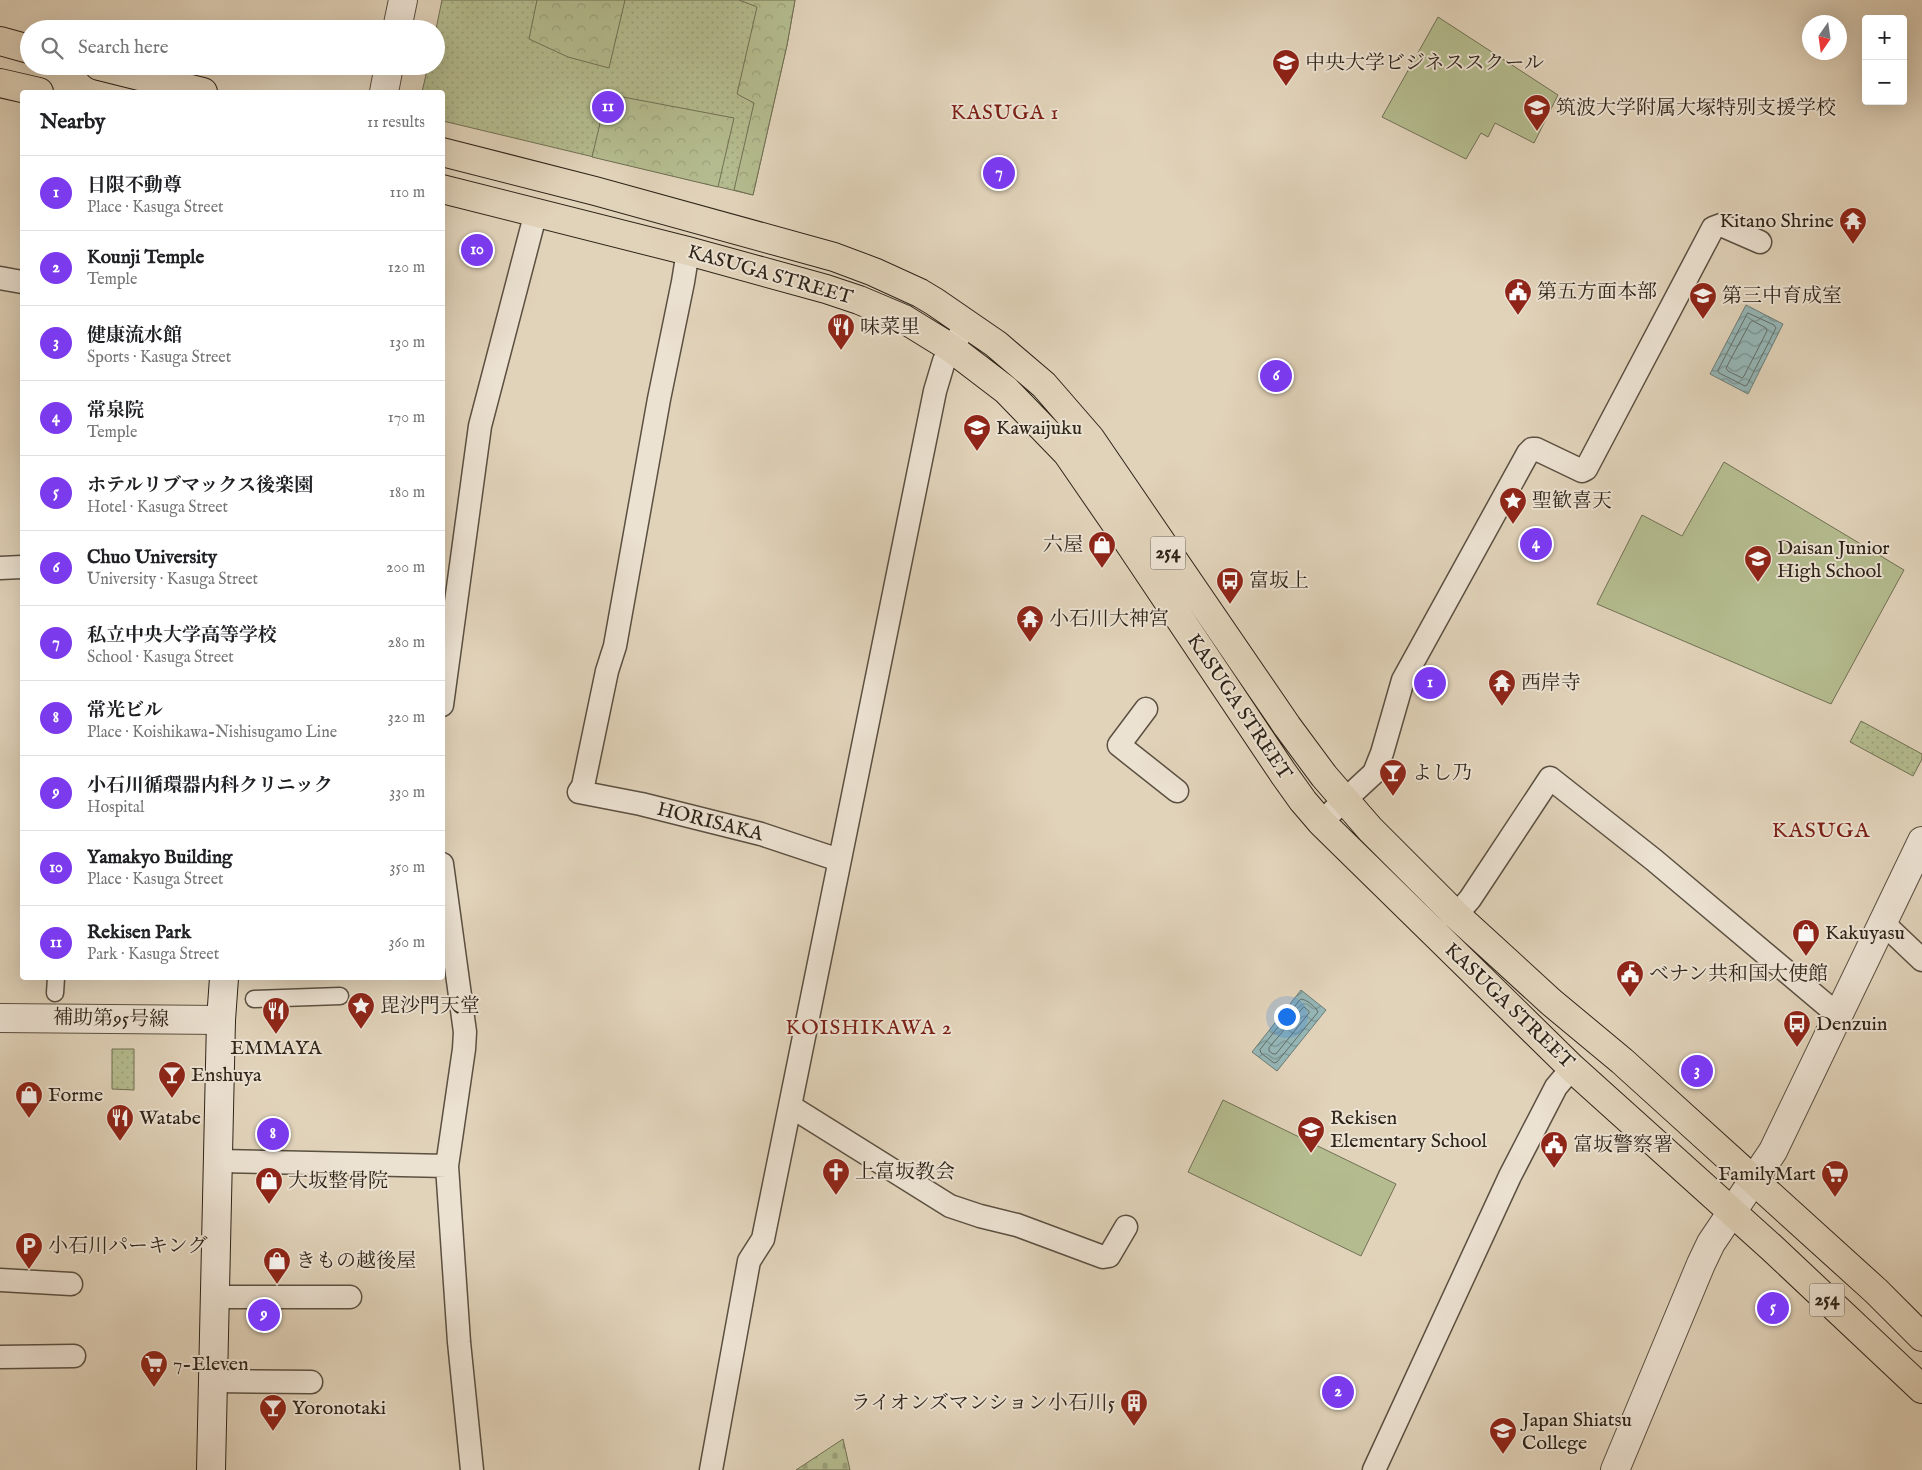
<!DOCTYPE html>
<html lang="en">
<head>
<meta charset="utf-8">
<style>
  body { margin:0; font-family:"IM FELL English","Noto Serif JP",serif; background:#f2f2f2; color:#202124 }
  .controls { position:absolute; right:15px; top:15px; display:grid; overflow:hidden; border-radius:5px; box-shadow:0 5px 20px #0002 }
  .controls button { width:45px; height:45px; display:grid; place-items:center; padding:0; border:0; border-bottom:1px solid #e0e0e0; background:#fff; color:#202124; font:25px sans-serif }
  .compass { position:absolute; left:1802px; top:15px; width:45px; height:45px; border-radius:50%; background:#fff; box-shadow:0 5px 20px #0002; rotate:193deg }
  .you { position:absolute; left:1286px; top:1016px; width:18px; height:18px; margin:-12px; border:4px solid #fff; border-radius:50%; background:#1a73e8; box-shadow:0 0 0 8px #1a73e833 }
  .badge { display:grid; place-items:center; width:32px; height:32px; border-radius:50%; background:#7c3aed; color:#fff; font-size:16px; font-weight:700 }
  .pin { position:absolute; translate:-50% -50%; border:2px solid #fff; box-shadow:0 1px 5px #0006 }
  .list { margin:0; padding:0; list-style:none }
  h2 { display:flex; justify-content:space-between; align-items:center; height:65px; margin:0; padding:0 20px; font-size:21px }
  h2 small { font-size:16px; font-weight:400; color:#757577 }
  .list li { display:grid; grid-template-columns:32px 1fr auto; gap:15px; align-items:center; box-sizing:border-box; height:75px; padding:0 20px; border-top:1px solid #e0e0e0 }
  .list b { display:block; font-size:19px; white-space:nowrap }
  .list p { margin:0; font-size:16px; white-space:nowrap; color:#757577 }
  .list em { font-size:16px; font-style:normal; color:#757577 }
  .icon { flex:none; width:28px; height:28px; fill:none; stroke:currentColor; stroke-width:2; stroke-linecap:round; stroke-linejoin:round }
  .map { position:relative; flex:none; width:1922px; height:1470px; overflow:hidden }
  .search { position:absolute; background:#fff; box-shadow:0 5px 20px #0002; left:20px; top:20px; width:425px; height:55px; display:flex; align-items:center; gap:12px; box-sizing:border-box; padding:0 18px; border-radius:28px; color:#757577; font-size:19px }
  .panel { position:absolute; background:#fff; box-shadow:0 5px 20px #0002; left:20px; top:90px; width:425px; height:890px; border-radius:5px }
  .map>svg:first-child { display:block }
  .green { fill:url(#green-dots); stroke:#717054 }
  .forest { fill:url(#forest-crowns); stroke:#717054 }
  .cemetery { fill:url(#cemetery-stones); stroke:#717054 }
  .pitch { fill:#b4bc8f; stroke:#717054 }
  .water { fill:url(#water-waves); stroke:#6c7c77 }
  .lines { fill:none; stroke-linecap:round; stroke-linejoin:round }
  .shore { stroke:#626d68; stroke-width:1 }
  .pedestrian-casing { stroke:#5b5041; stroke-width:19 }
  .minor-casing { stroke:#5b5041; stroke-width:25 }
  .tertiary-casing { stroke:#5b5041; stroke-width:30 }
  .secondary-casing { stroke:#2e2419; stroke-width:30 }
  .trunk-casing { stroke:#2e2419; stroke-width:30 }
  .pedestrian { stroke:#ece2d2; stroke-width:16 }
  .minor { stroke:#ece2d2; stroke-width:22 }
  .tertiary { stroke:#ece2d2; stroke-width:28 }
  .secondary { stroke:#ece2d2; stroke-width:28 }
  .trunk { stroke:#e1d3ba; stroke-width:28 }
  .labels { text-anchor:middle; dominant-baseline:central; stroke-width:4; stroke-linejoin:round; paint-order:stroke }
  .shield { fill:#ece2d2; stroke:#675d50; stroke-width:1 }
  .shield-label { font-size:19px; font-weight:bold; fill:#2e2419 }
  .poi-label { font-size:20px; fill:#2e2419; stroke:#ece2d2; text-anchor:start }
  .street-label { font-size:20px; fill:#2e2419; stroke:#ece2d2 }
  .neighbourhood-label { font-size:21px; letter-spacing:1px; fill:#7a1f14; stroke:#ece2d2 }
  .quarter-label { font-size:22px; letter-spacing:1px; fill:#7a1f14; stroke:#ece2d2 }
</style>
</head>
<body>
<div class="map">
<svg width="1922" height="1470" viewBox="0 0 1922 1470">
  <defs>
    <pattern id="green-dots" width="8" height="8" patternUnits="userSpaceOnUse" patternTransform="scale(1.25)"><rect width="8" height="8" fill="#b4bc8f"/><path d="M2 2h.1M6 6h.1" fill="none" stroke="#9ba17b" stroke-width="1.8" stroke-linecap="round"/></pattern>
    <pattern id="forest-crowns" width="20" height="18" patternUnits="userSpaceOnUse" patternTransform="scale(1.25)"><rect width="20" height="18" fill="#b4bc8f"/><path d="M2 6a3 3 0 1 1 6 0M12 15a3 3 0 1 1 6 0" fill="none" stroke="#9ba17b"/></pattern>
    <pattern id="cemetery-stones" width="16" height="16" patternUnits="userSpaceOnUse" patternTransform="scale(1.25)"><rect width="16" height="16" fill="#b4bc8f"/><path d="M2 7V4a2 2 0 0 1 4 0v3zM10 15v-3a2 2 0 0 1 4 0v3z" fill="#9ba17b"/></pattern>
    <pattern id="water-waves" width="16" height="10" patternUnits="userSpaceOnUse" patternTransform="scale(1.25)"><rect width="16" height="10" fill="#95b6b6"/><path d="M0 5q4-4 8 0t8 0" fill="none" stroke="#7a9493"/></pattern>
  </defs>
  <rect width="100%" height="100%" fill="#e1d3ba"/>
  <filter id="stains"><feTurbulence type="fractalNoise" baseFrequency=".004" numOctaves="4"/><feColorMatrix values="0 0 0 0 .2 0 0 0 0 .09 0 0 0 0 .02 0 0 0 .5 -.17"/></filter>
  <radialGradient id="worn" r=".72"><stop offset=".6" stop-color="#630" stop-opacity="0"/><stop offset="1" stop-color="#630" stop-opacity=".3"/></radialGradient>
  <path class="green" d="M442,0H795L787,45L753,195L443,121L442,92H422L428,66H436V29Z
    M1861,721L1922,754V759L1913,776L1850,742Z
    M112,1049H134V1090L112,1089Z"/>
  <path class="forest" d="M537,0H625L609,68L568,57L529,39Z
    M739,0H795L787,45L753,195L734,190L754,103L737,94L757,7Z
    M607,94L734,118L718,187L592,157Z"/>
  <path class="cemetery" d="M843,1439L850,1470H796Z"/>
  <path class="pitch" d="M1438,17L1558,95L1534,143L1495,123L1488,137L1481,133L1466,159L1382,117Z
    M1724,462L1904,570L1831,704L1597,604L1642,515L1682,536Z
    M1223,1100L1396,1184L1361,1256L1188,1172Z"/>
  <path class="water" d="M1746,305L1783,324L1748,394L1710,374Z
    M1301,990L1326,1010L1277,1071L1252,1052Z"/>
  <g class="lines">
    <path class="shore" d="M1748,313L1774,325L1776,328L1747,385L1745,386L1719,373L1718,371Z
      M1753,321L1766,328L1767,331L1744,376L1742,378L1728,371L1726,368L1750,323Z
      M1301,999C1306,999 1316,1007 1318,1012L1277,1062L1274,1063L1261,1053L1260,1050Z
      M1304,1007L1309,1011V1013L1276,1054H1273L1269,1051V1048Z"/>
    <defs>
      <path id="pedestrian" d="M55,993L56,978
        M254,999L340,996"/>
      <path id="minor" d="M688,251L683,282L659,399L615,646L607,671L583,786L579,792L641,804L761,834L839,860
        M0,278L22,282
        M0,568L22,567
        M442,705L480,426L536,212
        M1146,709L1119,745L1177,791
        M1321,822L1374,773L1382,753L1403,680L1528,453L1532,449H1536L1582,471L1586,469L1713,228L1721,225L1760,242
        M442,864L465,1032L464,1049L447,1166L459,1342L472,1470
        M1456,915L1470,899L1550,778L1654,860L1838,1015
        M1882,922L1922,960
        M790,1106L950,1206L980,1216L1017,1225L1103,1257L1109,1256L1126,1227
        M219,1161L447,1166
        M0,1280L71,1284
        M216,1297H350
        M0,1357L74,1356
        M213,1381L311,1382
        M711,1470L749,1261L763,1239L935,391L944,361L967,323
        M1374,1470L1510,1176L1556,1087L1572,1068"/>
      <path id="tertiary" d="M397,29L403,0
        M384,92L389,66
        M0,1018L221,1020
        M1615,1470L1701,1264L1711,1243L1773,1151L1922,841"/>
      <path id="secondary" d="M211,1470L221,1020L224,978"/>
      <path id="trunk" d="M0,41L29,49
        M99,66L203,92
        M0,83L39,92
        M442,152L595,191L834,257L874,272L920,293L935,302L996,344L1044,385L1090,438L1287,726L1324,776L1370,829L1456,915L1551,1002L1622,1061L1876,1291L1922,1337
        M442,189L688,251L826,289L859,300L904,319L951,348L1006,390L1067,453L1127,540L1283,773L1303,801L1321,822L1572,1068L1771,1247L1922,1389"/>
    </defs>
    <use href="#pedestrian" class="pedestrian-casing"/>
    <use href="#minor" class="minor-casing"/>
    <use href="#tertiary" class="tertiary-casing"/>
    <use href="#secondary" class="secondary-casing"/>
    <use href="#trunk" class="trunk-casing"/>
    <use href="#pedestrian" class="pedestrian"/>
    <use href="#minor" class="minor"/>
    <use href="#tertiary" class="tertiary"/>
    <use href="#secondary" class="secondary"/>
    <use href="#trunk" class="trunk"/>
  </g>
  <defs>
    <symbol id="university-pin" viewBox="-11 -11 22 30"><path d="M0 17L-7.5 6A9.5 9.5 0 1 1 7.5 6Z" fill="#8f2418" stroke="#ece2d2"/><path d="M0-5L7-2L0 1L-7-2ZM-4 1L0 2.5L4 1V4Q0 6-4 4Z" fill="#fff"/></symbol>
    <symbol id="school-pin" viewBox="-11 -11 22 30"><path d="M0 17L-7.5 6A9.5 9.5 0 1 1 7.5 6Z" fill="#8f2418" stroke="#ece2d2"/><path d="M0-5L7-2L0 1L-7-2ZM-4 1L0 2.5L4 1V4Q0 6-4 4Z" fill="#fff"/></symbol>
    <symbol id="temple-pin" viewBox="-11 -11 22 30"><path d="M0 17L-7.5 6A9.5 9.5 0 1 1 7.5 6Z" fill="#8f2418" stroke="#ece2d2"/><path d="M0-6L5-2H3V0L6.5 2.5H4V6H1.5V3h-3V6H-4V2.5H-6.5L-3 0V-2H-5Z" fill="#fff"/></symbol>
    <symbol id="civic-pin" viewBox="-11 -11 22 30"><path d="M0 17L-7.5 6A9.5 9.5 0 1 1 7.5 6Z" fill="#8f2418" stroke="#ece2d2"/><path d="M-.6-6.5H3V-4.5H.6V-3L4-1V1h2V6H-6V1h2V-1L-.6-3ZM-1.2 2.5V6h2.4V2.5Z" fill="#fff"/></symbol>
    <symbol id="restaurant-pin" viewBox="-11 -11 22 30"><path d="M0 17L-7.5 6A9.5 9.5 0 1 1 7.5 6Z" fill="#8f2418" stroke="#ece2d2"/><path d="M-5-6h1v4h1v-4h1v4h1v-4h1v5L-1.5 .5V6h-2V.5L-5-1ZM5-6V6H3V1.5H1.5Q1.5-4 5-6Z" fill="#fff"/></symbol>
    <symbol id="sight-pin" viewBox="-11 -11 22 30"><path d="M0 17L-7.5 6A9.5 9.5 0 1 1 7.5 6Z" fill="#8f2418" stroke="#ece2d2"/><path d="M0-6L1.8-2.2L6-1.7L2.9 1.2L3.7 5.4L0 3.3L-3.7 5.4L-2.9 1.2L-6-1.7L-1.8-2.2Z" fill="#fff"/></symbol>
    <symbol id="shop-pin" viewBox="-11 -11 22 30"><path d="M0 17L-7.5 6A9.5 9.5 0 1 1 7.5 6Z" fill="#8f2418" stroke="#ece2d2"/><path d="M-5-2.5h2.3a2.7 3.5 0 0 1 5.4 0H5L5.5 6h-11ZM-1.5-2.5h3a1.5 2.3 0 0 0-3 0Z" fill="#fff"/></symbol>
    <symbol id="bus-pin" viewBox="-11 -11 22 30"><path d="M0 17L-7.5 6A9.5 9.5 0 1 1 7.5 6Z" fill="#8f2418" stroke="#ece2d2"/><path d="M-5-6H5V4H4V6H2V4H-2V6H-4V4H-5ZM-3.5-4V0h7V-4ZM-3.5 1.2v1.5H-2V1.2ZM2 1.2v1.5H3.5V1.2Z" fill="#fff"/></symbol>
    <symbol id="bar-pin" viewBox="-11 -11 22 30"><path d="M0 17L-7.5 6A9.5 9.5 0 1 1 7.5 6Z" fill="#8f2418" stroke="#ece2d2"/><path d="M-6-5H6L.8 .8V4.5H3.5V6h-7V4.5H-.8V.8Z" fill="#fff"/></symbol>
    <symbol id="church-pin" viewBox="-11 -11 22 30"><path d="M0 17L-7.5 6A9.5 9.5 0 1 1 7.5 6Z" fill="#8f2418" stroke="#ece2d2"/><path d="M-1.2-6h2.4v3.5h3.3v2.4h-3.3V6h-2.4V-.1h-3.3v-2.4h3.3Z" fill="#fff"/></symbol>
    <symbol id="supermarket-pin" viewBox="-11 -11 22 30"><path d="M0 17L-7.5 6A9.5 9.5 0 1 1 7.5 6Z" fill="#8f2418" stroke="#ece2d2"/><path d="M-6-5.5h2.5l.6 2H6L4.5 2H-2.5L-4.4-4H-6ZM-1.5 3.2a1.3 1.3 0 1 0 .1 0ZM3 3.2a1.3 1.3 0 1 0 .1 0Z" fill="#fff"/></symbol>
    <symbol id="parking-pin" viewBox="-11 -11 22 30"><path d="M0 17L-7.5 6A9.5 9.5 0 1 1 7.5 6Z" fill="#8f2418" stroke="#ece2d2"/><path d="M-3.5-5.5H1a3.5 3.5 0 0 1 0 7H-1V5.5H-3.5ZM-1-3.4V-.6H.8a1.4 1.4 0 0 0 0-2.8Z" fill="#fff"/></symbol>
    <symbol id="building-pin" viewBox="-11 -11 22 30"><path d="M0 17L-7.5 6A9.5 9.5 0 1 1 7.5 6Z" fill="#8f2418" stroke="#ece2d2"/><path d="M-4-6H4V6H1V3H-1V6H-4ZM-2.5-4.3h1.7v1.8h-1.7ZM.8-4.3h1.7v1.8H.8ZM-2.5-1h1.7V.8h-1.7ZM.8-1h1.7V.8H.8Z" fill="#fff"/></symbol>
  </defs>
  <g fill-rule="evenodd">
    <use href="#university-pin" x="1270" y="47" width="32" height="43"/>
    <use href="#school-pin" x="1521" y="92" width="32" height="43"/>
    <use href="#temple-pin" x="1837" y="205" width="32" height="43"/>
    <use href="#civic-pin" x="1502" y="276" width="32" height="43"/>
    <use href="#school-pin" x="1687" y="280" width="32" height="43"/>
    <use href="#restaurant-pin" x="825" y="311" width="32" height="43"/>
    <use href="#school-pin" x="961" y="412" width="32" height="43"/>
    <use href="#sight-pin" x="1497" y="485" width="32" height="43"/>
    <use href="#shop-pin" x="1086" y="529" width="32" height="43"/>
    <use href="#school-pin" x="1742" y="543" width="32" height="43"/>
    <use href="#bus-pin" x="1214" y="565" width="32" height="43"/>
    <use href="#temple-pin" x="1014" y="603" width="32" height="43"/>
    <use href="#temple-pin" x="1486" y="667" width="32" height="43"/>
    <use href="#bar-pin" x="1377" y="757" width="32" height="43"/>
    <use href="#shop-pin" x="1790" y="917" width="32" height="43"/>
    <use href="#civic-pin" x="1614" y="958" width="32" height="43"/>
    <use href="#sight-pin" x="345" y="990" width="32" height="43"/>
    <use href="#restaurant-pin" x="260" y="995" width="32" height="43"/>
    <use href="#bus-pin" x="1781" y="1008" width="32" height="43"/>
    <use href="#bar-pin" x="156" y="1059" width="32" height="43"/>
    <use href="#shop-pin" x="13" y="1079" width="32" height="43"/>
    <use href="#restaurant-pin" x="104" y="1102" width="32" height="43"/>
    <use href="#school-pin" x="1295" y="1114" width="32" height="43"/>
    <use href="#civic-pin" x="1538" y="1129" width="32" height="43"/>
    <use href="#church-pin" x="820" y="1156" width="32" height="43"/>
    <use href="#supermarket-pin" x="1819" y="1158" width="32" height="43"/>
    <use href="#shop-pin" x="253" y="1165" width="32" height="43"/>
    <use href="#parking-pin" x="13" y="1230" width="32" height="43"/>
    <use href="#shop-pin" x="261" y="1245" width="32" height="43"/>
    <use href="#supermarket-pin" x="138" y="1348" width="32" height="43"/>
    <use href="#building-pin" x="1118" y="1387" width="32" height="43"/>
    <use href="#bar-pin" x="257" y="1392" width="32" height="43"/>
    <use href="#school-pin" x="1487" y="1415" width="32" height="43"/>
  </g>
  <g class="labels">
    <g class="shield">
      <rect x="1150.5" y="536.5" width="35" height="33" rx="4"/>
      <rect x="1809.5" y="1283.5" width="35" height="33" rx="4"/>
    </g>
    <g class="shield-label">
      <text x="1168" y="553">254</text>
      <text x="1827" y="1300">254</text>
    </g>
    <g class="poi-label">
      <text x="1305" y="63">中央大学ビジネススクール</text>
      <text x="1556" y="108">筑波大学附属大塚特別支援学校</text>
      <text x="1834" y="221" text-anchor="end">Kitano Shrine</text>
      <text x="1537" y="292">第五方面本部</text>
      <text x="1722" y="296">第三中育成室</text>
      <text x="860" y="327">味菜里</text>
      <text x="996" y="428">Kawaijuku</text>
      <text x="1532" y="501">聖歓喜天</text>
      <text x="1083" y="545" text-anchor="end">六屋</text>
      <text x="1777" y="548">Daisan Junior<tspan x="1777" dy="23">High School</tspan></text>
      <text x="1249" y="581">富坂上</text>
      <text x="1049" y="619">小石川大神宮</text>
      <text x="1521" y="683">西岸寺</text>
      <text x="1412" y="773">よし乃</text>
      <text x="1825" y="933">Kakuyasu</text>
      <text x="1649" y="974">ベナン共和国大使館</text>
      <text x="380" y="1006">毘沙門天堂</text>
      <text x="1816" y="1024">Denzuin</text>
      <text x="276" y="1048" text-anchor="middle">EMMAYA</text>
      <text x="191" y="1075">Enshuya</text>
      <text x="48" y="1095">Forme</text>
      <text x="139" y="1118">Watabe</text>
      <text x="1330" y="1118">Rekisen<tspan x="1330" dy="23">Elementary School</tspan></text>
      <text x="1573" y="1145">富坂警察署</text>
      <text x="855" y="1172">上富坂教会</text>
      <text x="1816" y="1174" text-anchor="end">FamilyMart</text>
      <text x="288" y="1181">大坂整骨院</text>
      <text x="48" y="1246">小石川パーキング</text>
      <text x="296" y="1261">きもの越後屋</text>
      <text x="173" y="1364">7-Eleven</text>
      <text x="1115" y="1403" text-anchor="end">ライオンズマンション小石川5</text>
      <text x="292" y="1408">Yoronotaki</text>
      <text x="1522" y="1420">Japan Shiatsu<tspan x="1522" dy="23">College</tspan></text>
    </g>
    <g class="street-label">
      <text transform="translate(770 275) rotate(16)">KASUGA STREET</text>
      <text transform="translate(1239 707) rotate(56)">KASUGA STREET</text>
      <text transform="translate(710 822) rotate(14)">HORISAKA</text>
      <text transform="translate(1509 1006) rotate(44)">KASUGA STREET</text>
      <text transform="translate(111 1019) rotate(1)">補助第95号線</text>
    </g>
    <g class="neighbourhood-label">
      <text x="1005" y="113">KASUGA 1</text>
      <text x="869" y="1028">KOISHIKAWA 2</text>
    </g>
    <g class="quarter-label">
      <text x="1821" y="831">KASUGA</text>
    </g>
  </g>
  <rect width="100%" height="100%" filter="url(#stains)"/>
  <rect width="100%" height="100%" fill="url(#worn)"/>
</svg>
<div class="controls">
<button>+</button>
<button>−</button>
</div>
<svg class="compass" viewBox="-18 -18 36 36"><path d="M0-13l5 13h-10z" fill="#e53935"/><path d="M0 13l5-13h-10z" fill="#757577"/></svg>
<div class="you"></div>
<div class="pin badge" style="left:1430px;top:683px">1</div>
<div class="pin badge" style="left:1338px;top:1392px">2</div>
<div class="pin badge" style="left:1697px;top:1071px">3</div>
<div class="pin badge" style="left:1536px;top:544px">4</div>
<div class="pin badge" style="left:1773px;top:1308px">5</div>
<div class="pin badge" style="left:1276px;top:376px">6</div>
<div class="pin badge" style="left:999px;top:173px">7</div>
<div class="pin badge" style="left:273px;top:1134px">8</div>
<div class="pin badge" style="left:264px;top:1315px">9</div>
<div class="pin badge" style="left:477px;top:250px">10</div>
<div class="pin badge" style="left:608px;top:107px">11</div>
<div class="search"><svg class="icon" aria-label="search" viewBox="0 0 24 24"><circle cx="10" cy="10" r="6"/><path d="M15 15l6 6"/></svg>Search here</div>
<section class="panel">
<h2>Nearby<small>11 results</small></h2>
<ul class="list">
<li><span class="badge">1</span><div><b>日限不動尊</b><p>Place · Kasuga Street</p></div><em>110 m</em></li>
<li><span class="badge">2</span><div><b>Kounji Temple</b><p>Temple</p></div><em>120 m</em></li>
<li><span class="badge">3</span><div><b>健康流水館</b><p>Sports · Kasuga Street</p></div><em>130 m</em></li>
<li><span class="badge">4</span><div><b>常泉院</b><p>Temple</p></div><em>170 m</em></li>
<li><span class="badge">5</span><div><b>ホテルリブマックス後楽園</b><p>Hotel · Kasuga Street</p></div><em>180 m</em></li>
<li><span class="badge">6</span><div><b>Chuo University</b><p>University · Kasuga Street</p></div><em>200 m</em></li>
<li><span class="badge">7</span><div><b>私立中央大学高等学校</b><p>School · Kasuga Street</p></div><em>280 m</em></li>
<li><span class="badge">8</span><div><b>常光ビル</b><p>Place · Koishikawa-Nishisugamo Line</p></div><em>320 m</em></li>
<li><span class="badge">9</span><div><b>小石川循環器内科クリニック</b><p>Hospital</p></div><em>330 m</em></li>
<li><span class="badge">10</span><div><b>Yamakyo Building</b><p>Place · Kasuga Street</p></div><em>350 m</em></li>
<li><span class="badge">11</span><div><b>Rekisen Park</b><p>Park · Kasuga Street</p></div><em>360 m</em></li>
</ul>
</section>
</div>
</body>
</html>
